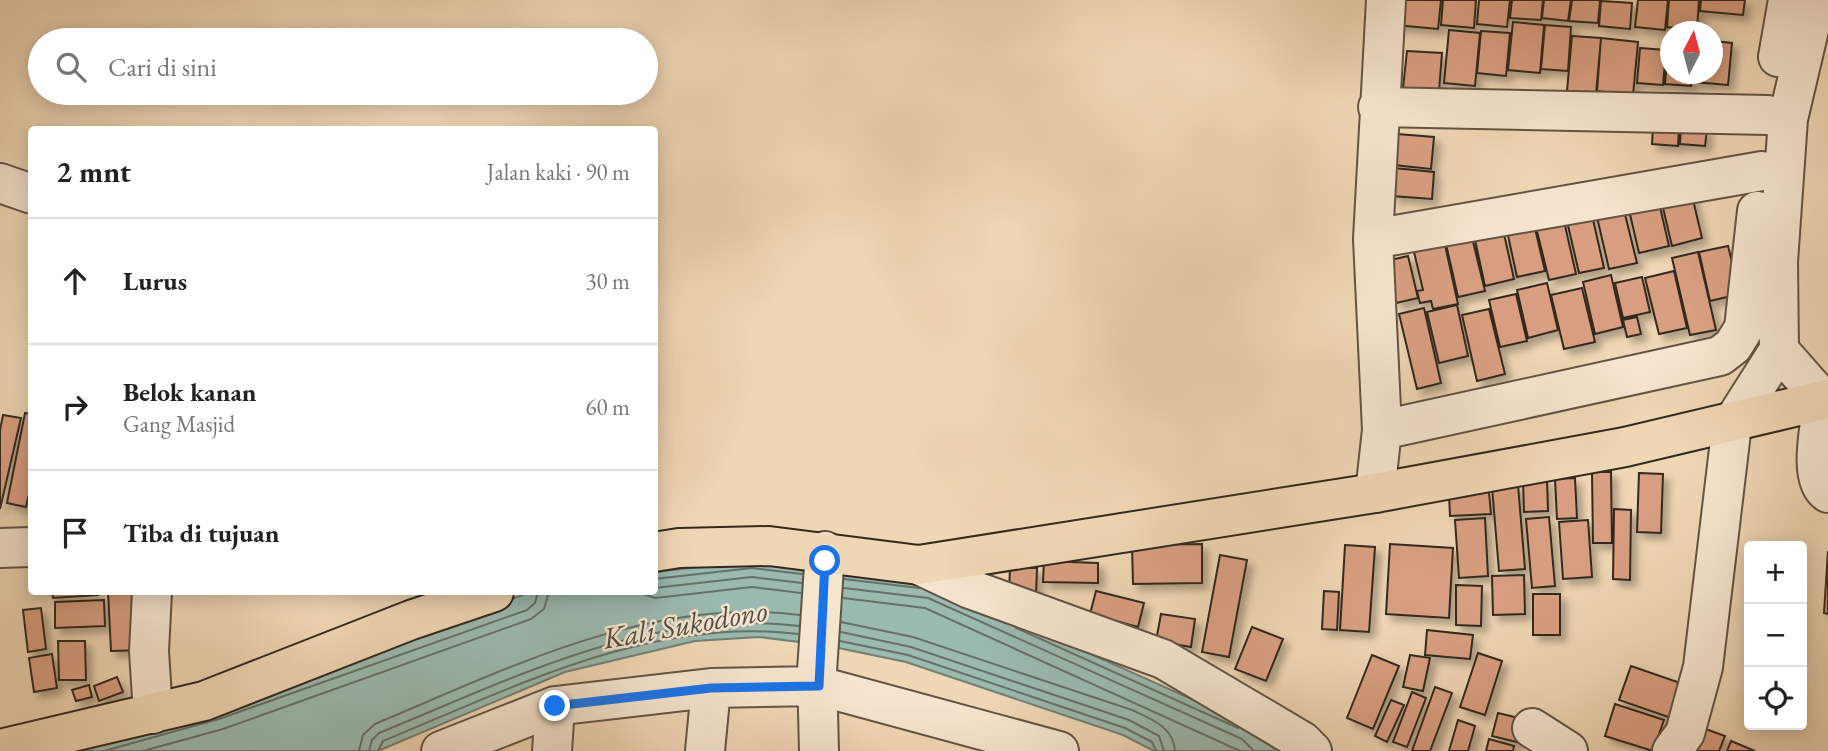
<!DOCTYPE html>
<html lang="id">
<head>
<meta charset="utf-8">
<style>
  body { margin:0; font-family:"EB Garamond",serif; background:#f2f2f2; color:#222 }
  .controls { position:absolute; right:21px; bottom:21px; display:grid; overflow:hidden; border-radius:7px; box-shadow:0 4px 18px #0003 }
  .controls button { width:63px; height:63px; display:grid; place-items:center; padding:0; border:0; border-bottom:2px solid #e0e0e0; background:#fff; color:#222; font:35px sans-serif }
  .compass { position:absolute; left:1660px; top:21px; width:63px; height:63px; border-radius:50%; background:#fff; box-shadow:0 4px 18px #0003; rotate:6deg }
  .stop { position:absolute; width:21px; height:21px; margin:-16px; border:5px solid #1a73e8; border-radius:50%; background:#fff }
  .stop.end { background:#1a73e8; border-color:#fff; box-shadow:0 2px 7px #0008 }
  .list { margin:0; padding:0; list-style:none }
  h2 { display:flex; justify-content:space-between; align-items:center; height:91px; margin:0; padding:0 28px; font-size:30px }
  h2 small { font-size:23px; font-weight:400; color:#767676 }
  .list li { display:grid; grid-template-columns:46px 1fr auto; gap:21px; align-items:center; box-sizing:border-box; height:126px; padding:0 28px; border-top:2px solid #e0e0e0 }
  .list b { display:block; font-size:26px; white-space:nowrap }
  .list p { margin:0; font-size:23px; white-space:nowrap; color:#767676 }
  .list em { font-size:23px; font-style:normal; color:#767676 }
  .icon { flex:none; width:38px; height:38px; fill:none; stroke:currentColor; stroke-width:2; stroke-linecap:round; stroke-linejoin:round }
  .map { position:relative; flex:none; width:1828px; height:751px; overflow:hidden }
  .search { position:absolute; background:#fff; box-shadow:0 4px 18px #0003; left:28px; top:28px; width:630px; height:77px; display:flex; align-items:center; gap:18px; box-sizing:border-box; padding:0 24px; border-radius:38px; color:#767676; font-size:26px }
  .panel { position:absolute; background:#fff; box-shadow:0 4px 18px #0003; left:28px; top:126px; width:630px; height:469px; border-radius:7px }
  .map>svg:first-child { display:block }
  .water { fill:#9ab9af; stroke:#717f75; stroke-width:2 }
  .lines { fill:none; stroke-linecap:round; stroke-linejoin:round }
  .shore { stroke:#667167; stroke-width:2 }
  .building { fill:#d99e81; stroke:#33291f; stroke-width:2; filter:url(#shadow) }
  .minor-casing { stroke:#625444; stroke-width:42 }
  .major-casing { stroke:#33291f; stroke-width:42 }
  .minor { stroke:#f5e4ce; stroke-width:38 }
  .major { stroke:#efd6b4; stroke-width:38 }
  .route { stroke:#1a73e8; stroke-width:9 }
  .labels { text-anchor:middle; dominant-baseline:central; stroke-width:5; stroke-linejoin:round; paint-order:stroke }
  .water-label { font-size:30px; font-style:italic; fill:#4d4d43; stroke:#f5e4ce }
</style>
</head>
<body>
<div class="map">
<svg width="1828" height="751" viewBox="0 0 1828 751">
  <defs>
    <filter id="shadow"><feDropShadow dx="6" dy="6" stdDeviation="3.5" flood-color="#0004"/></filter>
  </defs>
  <rect width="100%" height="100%" fill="#efd6b4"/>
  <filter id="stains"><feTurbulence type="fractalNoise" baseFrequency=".00286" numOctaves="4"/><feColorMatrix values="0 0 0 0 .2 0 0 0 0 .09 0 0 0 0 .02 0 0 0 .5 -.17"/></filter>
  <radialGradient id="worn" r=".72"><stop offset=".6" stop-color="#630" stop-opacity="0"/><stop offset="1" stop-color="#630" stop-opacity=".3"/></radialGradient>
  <path class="water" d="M752,561L932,583L1252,726L1276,751H1154L1123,735L906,662L824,645L759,637L695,641L565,672L378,751H45L214,704L531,592H654L655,572Z"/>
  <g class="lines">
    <path class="shore" d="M654,579L752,568L802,574
      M844,579L919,588
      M654,588L752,577L802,583
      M844,588L928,598L1242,739L1254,751
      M638,592L655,598L752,587L801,593
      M843,598L925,608L1240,751
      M841,622L913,637L1132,710C1151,719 1174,727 1175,751
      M1016,628L1238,728
      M841,632L911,647L1129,720L1159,736L1164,751
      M840,641L908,655L1125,728L1152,742L1156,751
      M104,751L219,719L527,610L535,603L538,592
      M143,751L223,729L531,619L544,609L549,592
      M359,751L363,735L375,724C509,668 650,596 800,615
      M369,751L372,740L379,733C512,679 651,607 799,626
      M378,751L383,741C515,687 652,616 798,634"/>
  </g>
  <path class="building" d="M1397,0H1441L1438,29L1395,25Z
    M1443,0H1476L1474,28L1441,25Z
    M1479,0H1510L1507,27L1477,24Z
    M1512,0H1543L1541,20L1510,18Z
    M1544,0H1571L1568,21L1542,18Z
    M1572,0H1600L1598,23L1569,21Z
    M1638,0H1668L1665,30L1635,27Z
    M1669,0H1699L1697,30L1667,27Z
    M1701,0H1745L1743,15L1700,11Z
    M1601,1L1632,3L1630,29L1599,26Z
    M1513,22L1544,25L1540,73L1508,70Z
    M1545,25L1571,27L1568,71L1541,69Z
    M1449,30L1480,33L1475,86L1444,83Z
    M1481,31L1510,33L1506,76L1477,73Z
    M1669,34L1671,74H1692L1691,86L1665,84Z
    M1572,36L1601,38L1596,94L1567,91Z
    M1601,38L1638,42L1633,95L1597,91Z
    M1713,41L1732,43L1728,85L1694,82L1695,74H1713Z
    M1640,48L1666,50L1663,85L1637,83Z
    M1407,51L1442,53L1439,91L1403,88Z
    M1653,125L1679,128L1678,146L1652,144Z
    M1681,126L1707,129L1705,146L1680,144Z
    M1397,134L1434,137L1431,169L1394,165Z
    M1394,168L1434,172L1432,199L1392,196Z
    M1690,187L1702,238L1672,246L1660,195Z
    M1656,190L1669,246L1639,253L1626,197Z
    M1621,198L1637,263L1609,269L1594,204Z
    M1589,202L1604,268L1579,273L1564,208Z
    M1561,208L1576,274L1549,280L1533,215Z
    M1534,224L1545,271L1517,277L1507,231Z
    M1469,225L1485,291L1458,297L1443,231Z
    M1504,234L1514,279L1485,286L1475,240Z
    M1445,245L1458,304L1433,309L1431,301L1420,303L1417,291L1423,290L1414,252Z
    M1728,246L1740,294L1710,301L1699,252Z
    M1698,252L1716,330L1690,335L1672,258Z
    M1408,256L1418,298L1396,303L1386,261Z
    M1674,271L1687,328L1659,334L1645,278Z
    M1611,275L1623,327L1595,334L1583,282Z
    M1642,277L1650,312L1623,318L1615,283Z
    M1547,283L1558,330L1528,338L1517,290Z
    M1582,288L1595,342L1564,349L1551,295Z
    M1516,294L1527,341L1500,347L1489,300Z
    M1457,305L1468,356L1439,363L1427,312Z
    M1424,308L1441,383L1417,389L1399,314Z
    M1489,309L1505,374L1477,381L1462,315Z
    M1637,317L1641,334L1627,337L1623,320Z
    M25,413L32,414V481L26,507L7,503Z
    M3,415L21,418L0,509V430Z
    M1592,472H1611L1612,543H1593Z
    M1639,473L1663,474L1661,533L1637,532Z
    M1575,478L1577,518L1557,519L1555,479Z
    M1523,479H1547L1548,511L1524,512Z
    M1518,485L1525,569L1499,571L1492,487Z
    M1489,492L1491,514L1450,516L1449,494Z
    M1614,509L1631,510L1630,580L1613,579Z
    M1549,517L1555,586L1532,588L1526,519Z
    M1485,518L1488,576L1459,578L1455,520Z
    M1588,520L1592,577L1563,579L1559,522Z
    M1202,544V583L1133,584L1132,545Z
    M1390,544L1453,548L1449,618L1386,614Z
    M1345,545L1375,547L1369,632L1340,630Z
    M1828,551V614L1824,613Z
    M1220,555L1247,560L1229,657L1202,652Z
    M1044,561L1098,563V583L1043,582Z
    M1010,567L1037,568L1036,595L1009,593Z
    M1524,575L1525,614L1493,615L1492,576Z
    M1456,585L1482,586L1481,626L1456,625Z
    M1096,591L1144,603L1138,627L1090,614Z
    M1324,591L1339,592L1337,630L1322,629Z
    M52,592H98V595L53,598Z
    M108,592H140L143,650L111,651Z
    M1533,594H1560V635H1533Z
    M104,600L105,626L55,628V602Z
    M41,608L46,649L28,652L23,610Z
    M1161,614L1195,619L1191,647L1156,641Z
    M1252,627L1283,639L1266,681L1235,669Z
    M1427,630L1473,635L1470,659L1425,655Z
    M58,641H85L86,680H59Z
    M1478,653L1502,661L1485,715L1460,707Z
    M52,654L57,688L34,692L29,658Z
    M1372,655L1399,666L1373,729L1347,718Z
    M1410,655L1430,658L1423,691L1403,687Z
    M1631,666L1689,686L1677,720L1619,700Z
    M117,677L123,692L99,701L94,686Z
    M89,685L92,697L76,701L72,690Z
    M1435,687L1452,693L1430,751H1412Z
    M1412,692L1426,698L1407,747L1393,742Z
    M1391,700L1404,705L1387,742L1375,736Z
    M1615,704L1664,720L1653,751L1605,736Z
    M1498,713L1527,720L1521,743L1492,736Z
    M1458,720L1475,726L1468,751H1449Z
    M1703,728L1725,736L1719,751H1695Z
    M1489,739L1514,746L1513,751H1486Z
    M1731,741L1755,751H1727Z"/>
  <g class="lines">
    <defs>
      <path id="minor" d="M1778,57L1788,0
        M1378,107L1768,115
        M0,183L32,194
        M1373,239L1762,171
        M1779,350L1823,400C1821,423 1807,479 1828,493
        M1382,430L1720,356L1733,346L1744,328L1757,211
        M1375,493L1382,430L1373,239L1386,0
        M0,548L32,547
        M919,565L970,589L1163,659L1302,741L1312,751
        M152,592L149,651L153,714
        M1532,728L1568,751
        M441,751L555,706L711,688L819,686L1059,751
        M552,751L555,706
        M705,751L711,688
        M819,751L817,671L825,551
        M1672,751L1685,733L1703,667L1732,424L1779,350L1778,262L1788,119L1816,0"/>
      <path id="major" d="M654,552L679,548L769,546L919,565L1375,493L1625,447L1828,399
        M0,749L204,701L411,620L494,592"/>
    </defs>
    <use href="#minor" class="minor-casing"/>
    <use href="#major" class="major-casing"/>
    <use href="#minor" class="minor"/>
    <use href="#major" class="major"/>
  </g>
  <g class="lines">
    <path class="route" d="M555,706L711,688L819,686L825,561"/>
  </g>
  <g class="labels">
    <g class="water-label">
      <text transform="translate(685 624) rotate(-10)">Kali Sukodono</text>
    </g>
  </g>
  <rect width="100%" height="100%" filter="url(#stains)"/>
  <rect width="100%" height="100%" fill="url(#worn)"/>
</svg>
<div class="controls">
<button>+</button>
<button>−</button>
<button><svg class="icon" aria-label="locate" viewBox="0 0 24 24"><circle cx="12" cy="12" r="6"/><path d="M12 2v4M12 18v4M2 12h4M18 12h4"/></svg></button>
</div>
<svg class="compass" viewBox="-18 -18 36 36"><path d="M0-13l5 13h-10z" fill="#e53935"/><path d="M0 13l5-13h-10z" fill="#767676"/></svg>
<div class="stop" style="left:825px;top:561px"></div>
<div class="stop end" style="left:555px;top:706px"></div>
<div class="search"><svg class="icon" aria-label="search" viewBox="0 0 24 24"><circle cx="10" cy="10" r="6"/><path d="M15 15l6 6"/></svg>Cari di sini</div>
<section class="panel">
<h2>2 mnt<small>Jalan kaki · 90 m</small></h2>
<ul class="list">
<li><svg class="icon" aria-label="ahead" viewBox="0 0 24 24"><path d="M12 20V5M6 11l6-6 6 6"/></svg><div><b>Lurus</b></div><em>30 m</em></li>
<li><svg class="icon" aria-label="right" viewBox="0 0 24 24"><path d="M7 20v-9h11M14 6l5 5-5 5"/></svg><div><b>Belok kanan</b><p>Gang Masjid</p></div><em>60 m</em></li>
<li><svg class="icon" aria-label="arrive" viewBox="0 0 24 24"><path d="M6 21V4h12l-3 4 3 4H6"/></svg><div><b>Tiba di tujuan</b></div></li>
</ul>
</section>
</div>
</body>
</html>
